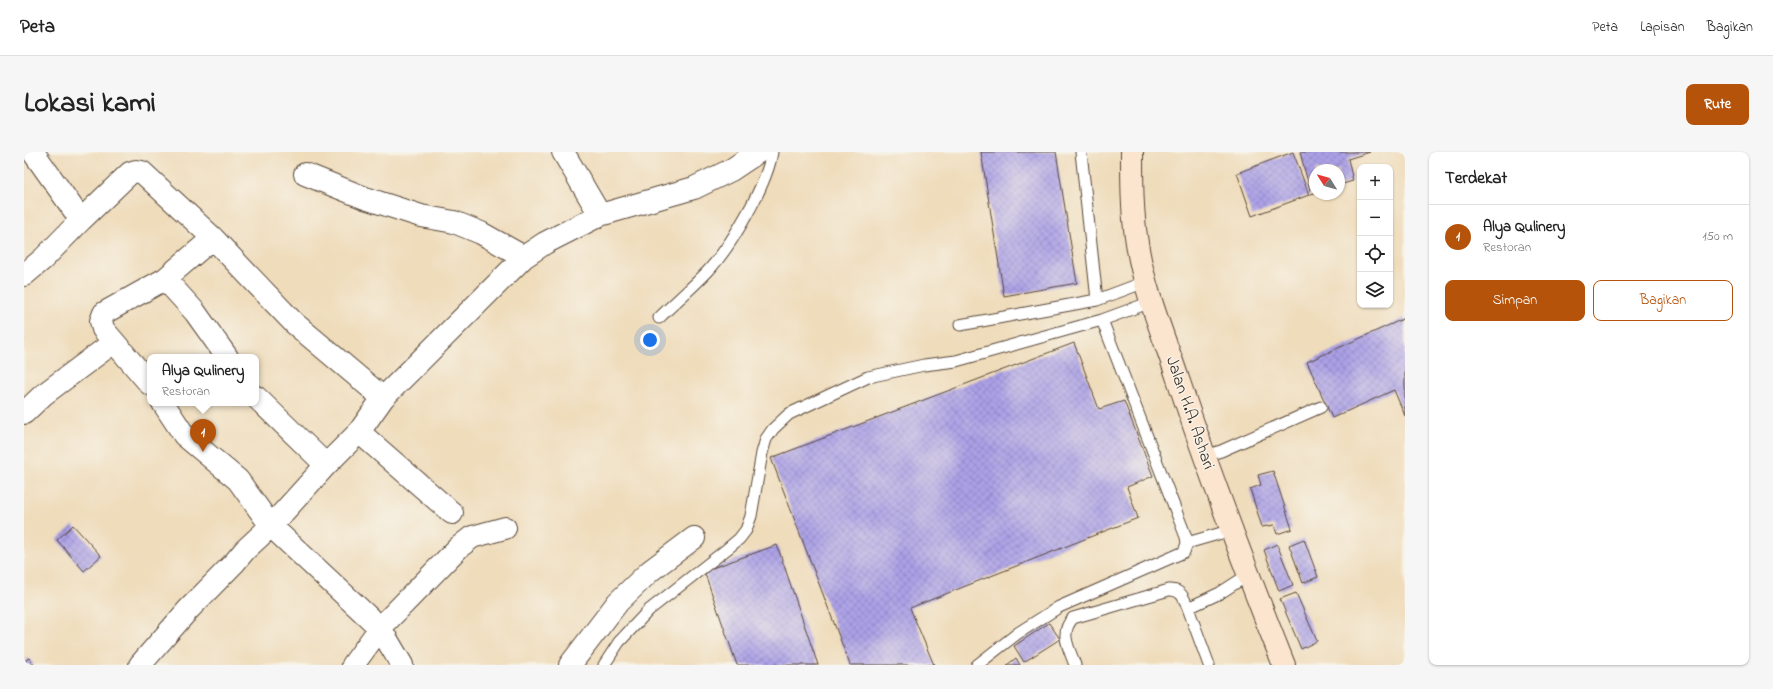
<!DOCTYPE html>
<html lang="id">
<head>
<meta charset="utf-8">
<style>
  body { margin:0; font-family:"Indie Flower",sans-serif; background:#f6f6f6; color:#222 }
  .controls { position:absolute; right:12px; top:12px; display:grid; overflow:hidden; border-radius:8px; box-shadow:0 1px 3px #0004 }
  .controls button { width:36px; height:36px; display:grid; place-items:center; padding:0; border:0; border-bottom:1px solid #e0e0e0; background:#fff; color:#222; font:20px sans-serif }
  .compass { position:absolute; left:1285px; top:12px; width:36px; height:36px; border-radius:50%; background:#fff; box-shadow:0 1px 3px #0004; rotate:307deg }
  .you { position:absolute; left:626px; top:188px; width:14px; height:14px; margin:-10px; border:3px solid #fff; border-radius:50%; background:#1a73e8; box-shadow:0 0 0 6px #1a73e833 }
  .badge { display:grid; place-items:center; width:26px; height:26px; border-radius:50%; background:#b45309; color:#fff; font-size:13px; font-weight:700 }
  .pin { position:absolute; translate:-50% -33px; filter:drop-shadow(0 1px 2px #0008) }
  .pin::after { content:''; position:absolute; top:21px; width:14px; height:12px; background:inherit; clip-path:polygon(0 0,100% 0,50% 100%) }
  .popup { position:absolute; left:123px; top:202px; width:112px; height:52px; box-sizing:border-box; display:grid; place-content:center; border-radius:8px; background:#fff; filter:drop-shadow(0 1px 3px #0005); font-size:13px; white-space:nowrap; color:#767676 }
  .popup b { font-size:15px; color:#222 }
  .popup::after { content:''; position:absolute; left:50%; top:100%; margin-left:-8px; border:8px solid transparent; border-top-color:#fff }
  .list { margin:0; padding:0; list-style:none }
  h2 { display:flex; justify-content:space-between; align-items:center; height:52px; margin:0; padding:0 16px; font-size:17px }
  h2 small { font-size:13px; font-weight:400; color:#767676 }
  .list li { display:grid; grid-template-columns:26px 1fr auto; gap:12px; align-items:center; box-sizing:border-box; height:64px; padding:0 16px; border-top:1px solid #e0e0e0 }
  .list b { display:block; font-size:15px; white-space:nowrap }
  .list p { margin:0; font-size:13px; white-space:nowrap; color:#767676 }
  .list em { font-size:13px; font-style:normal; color:#767676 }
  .actions { display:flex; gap:8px; padding:12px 16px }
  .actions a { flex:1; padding:9px 0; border:1px solid #b45309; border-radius:8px; text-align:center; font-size:14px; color:#b45309 }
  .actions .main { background:#b45309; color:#fff }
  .icon { flex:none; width:22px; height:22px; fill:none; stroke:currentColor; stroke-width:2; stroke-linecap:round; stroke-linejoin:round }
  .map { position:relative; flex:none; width:1381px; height:513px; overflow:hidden; border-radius:8px }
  header { display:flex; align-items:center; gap:24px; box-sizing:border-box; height:56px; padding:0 20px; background:#fff; border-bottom:1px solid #e0e0e0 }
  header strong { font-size:19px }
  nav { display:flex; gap:22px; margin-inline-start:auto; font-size:14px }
  .intro { display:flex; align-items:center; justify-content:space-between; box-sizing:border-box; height:96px; padding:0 24px }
  h1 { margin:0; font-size:28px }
  .button { padding:10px 18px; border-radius:8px; background:#b45309; color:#fff; font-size:14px; font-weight:700 }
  main { display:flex; gap:24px; padding:0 24px }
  aside { flex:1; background:#fff; border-radius:8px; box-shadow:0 1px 3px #0004 }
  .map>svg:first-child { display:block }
  .building { fill:url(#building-cross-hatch) }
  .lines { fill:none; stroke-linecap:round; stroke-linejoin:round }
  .lane-casing { stroke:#564536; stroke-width:13 }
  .street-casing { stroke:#564536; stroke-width:24 }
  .secondary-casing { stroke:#564536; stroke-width:24 }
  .lane { stroke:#fff; stroke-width:11 }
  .street { stroke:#fff; stroke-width:22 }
  .secondary { stroke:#fbe5cf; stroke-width:22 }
  .labels { text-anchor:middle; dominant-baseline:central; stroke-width:3; stroke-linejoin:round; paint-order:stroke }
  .street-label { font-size:17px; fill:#3b2a1e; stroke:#f7f3e8 }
</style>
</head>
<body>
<header>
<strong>Peta</strong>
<nav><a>Peta</a><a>Lapisan</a><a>Bagikan</a></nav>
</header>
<div class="intro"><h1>Lokasi kami</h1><a class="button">Rute</a></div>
<main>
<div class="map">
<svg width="1381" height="513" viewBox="0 0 1381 513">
  <defs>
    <pattern id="building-cross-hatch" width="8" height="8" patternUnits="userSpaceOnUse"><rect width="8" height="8" fill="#aca1e8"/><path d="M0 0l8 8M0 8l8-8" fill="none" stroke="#8d83bb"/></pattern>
  </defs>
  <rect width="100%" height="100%" fill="#f7f3e8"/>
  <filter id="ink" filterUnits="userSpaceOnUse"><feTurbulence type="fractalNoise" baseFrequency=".025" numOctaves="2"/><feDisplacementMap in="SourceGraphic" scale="8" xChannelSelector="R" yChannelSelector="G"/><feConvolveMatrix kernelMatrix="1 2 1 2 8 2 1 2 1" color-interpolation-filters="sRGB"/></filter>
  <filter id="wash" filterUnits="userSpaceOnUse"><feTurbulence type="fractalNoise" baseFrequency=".012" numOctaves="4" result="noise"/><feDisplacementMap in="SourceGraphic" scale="16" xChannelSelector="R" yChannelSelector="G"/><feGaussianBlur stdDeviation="0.9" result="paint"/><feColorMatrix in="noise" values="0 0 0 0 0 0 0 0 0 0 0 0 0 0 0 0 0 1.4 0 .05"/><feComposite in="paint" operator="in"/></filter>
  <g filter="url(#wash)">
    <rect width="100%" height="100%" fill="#efdcbb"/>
    <g id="blocks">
      <path class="building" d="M957,0H1032L1053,131L980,144Z
        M1269,0L1285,43L1228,64L1213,21Z
        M1276,0H1346L1324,7L1329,29L1315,33V18H1291V41L1287,42Z
        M1381,166V264L1370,238L1308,266L1283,210Z
        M1050,191L1075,257L1100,249L1129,324L1103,335L1114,366L886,456L910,513H826L747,306Z
        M1249,319L1268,377L1253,382L1250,373L1238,375L1226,337L1237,333L1234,323Z
        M49,373L77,404L60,419L33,388Z
        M1280,387L1294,425L1279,431L1265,393Z
        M1253,392L1269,433L1255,439L1240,398Z
        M753,393L794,513H713L680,419Z
        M1272,441L1293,489L1277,497L1256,447Z
        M1025,471L1036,487L1000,510L990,494Z
        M5,506L10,513H0V510Z
        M992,506L996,513H983Z"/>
    </g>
  </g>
  <g filter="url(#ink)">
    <use href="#blocks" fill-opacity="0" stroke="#564536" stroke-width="1"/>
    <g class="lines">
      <defs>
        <path id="lane" d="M1057,0L1073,148L1121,130
          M635,166C651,150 669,135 684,119C707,94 743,33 748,0
          M936,173L1073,148
          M1180,304L1197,299L1297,255
          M1163,391L1208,378
          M580,513L595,490L625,458L703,397L715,387L722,378L727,364L738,301L742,287L749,277L765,262L844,225L900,213L932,209L1078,168L1127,150
          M953,513L994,481L1035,455L1160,400L1163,391L1162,385L1078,168
          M1051,513C1045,496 1035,481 1049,466L1145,438C1157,437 1160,446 1164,456
          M1185,513L1164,456L1196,441L1224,423"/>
        <path id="street" d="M9,0L57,68L106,21L112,19L118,20L189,86L270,171L359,246
          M539,0L576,63
          M281,22L341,46L397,64L430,70L457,81L500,105
          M0,123L19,107L57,68
          M141,127L171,160L203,205
          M126,232L79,177L77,169L80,161L141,127L189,86
          M232,245L302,313
          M139,251L160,283L214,328L247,374L356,476L378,513
          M0,261L19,243L90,190
          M335,280L428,361
          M116,513L164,458L211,410L221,398L247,374L302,313L335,280L359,246L500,105L521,91L576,63L670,36L707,18L734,0
          M329,513L356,476L434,396L448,385L481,376
          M546,513L594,450L626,419L670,386"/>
        <path id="secondary" d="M1108,0C1108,30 1108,61 1113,91C1120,138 1139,182 1154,227C1186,323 1222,418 1260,513"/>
      </defs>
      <use href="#lane" class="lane-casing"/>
      <use href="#street" class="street-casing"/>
      <use href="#secondary" class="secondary-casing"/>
      <use href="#lane" class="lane"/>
      <use href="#street" class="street"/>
      <use href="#secondary" class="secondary"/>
    </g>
  </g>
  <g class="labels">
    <g class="street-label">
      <text transform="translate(1166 261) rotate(71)">Jalan H.A. Ashari</text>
    </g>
  </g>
</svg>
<div class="controls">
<button>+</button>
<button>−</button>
<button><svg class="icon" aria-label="locate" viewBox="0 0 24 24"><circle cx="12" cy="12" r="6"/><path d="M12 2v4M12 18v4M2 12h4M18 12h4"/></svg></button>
<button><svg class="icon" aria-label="layers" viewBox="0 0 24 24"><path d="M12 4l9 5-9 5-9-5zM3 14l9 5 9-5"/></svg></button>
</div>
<svg class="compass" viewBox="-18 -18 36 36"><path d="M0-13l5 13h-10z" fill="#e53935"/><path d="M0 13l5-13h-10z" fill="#767676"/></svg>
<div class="you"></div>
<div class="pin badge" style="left:179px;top:300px">1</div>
<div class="popup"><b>Alya Qulinery</b>Restoran</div>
</div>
<aside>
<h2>Terdekat<small></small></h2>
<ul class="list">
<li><span class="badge">1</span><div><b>Alya Qulinery</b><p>Restoran</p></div><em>150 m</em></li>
</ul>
<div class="actions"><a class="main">Simpan</a><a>Bagikan</a></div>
</aside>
</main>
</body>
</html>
